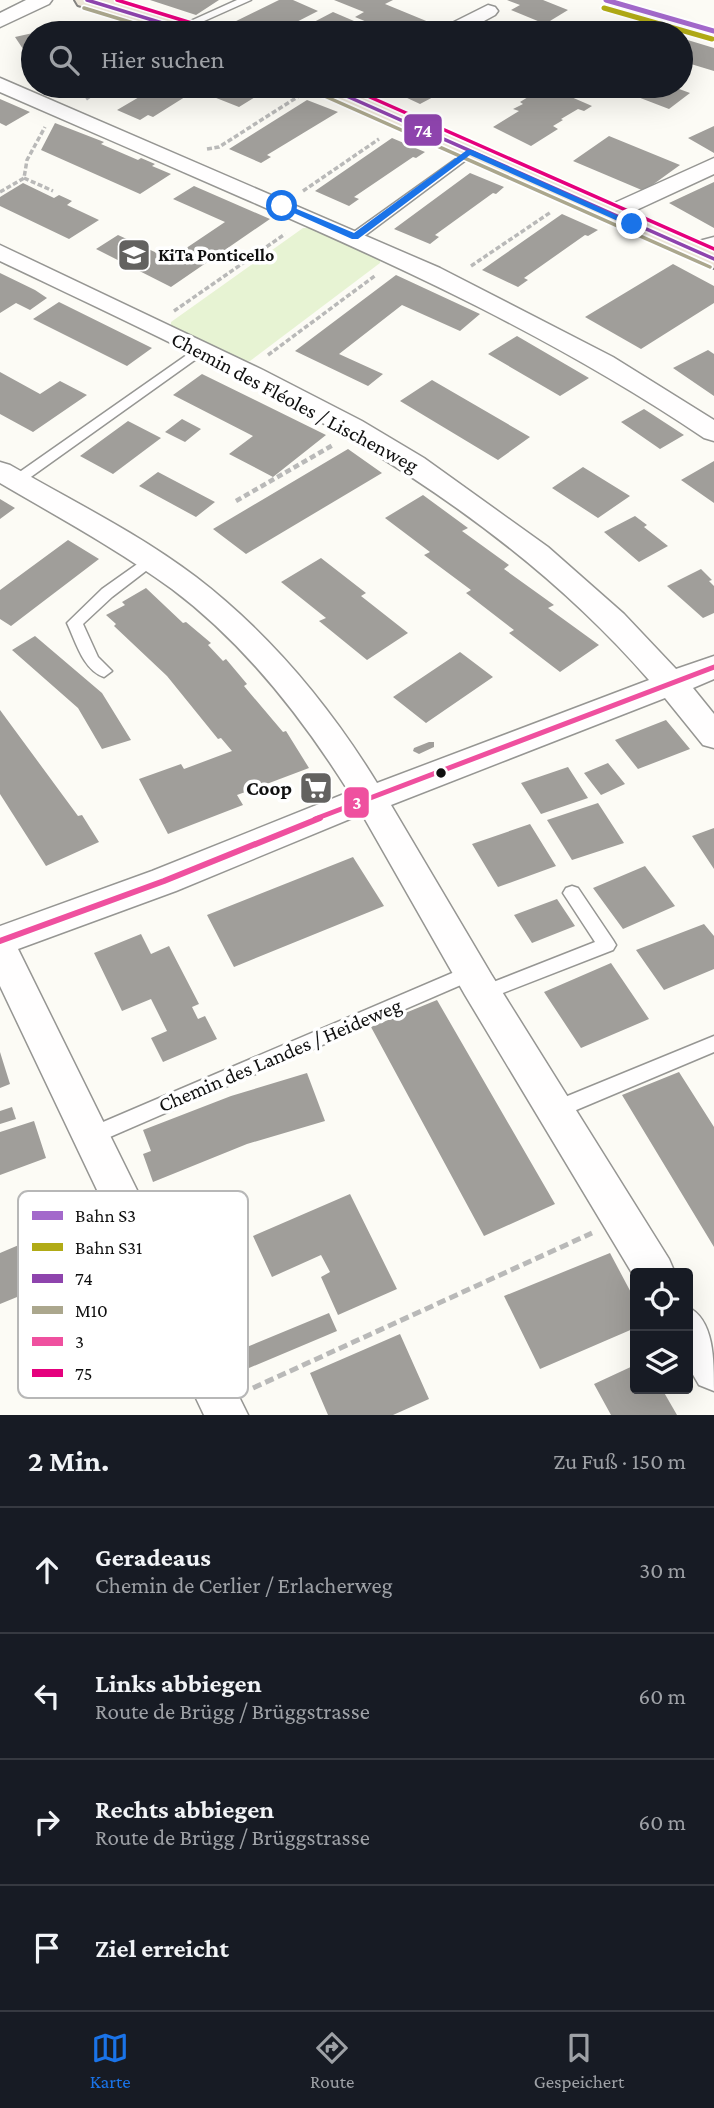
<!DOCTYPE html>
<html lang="de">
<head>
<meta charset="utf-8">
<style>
  body { margin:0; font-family:"Crimson Pro",serif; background:#242831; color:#f1f3f6 }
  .controls { position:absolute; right:21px; bottom:21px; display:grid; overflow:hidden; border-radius:7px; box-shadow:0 7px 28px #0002 }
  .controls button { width:63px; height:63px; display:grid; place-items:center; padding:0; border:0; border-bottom:2px solid #363941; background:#171b24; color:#f1f3f6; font:35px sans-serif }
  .stop { position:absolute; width:21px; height:21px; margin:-16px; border:5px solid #1a73e8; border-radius:50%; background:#fff }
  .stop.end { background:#1a73e8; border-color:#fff; box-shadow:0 2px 7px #0008 }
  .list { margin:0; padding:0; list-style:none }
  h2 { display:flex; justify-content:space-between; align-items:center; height:91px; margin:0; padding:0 28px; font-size:30px }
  h2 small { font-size:23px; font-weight:400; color:#9ea1a6 }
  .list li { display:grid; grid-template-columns:46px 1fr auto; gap:21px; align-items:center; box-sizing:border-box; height:126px; padding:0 28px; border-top:2px solid #363941 }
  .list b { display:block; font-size:26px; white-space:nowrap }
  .list p { margin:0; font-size:23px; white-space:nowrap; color:#9ea1a6 }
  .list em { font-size:23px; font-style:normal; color:#9ea1a6 }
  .icon { flex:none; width:38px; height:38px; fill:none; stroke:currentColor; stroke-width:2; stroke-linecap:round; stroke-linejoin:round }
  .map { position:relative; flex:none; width:714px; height:1415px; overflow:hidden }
  .search { position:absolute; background:#171b24; box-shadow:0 7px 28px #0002; left:21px; right:21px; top:21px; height:77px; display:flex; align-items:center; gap:18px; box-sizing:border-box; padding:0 24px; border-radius:38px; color:#9ea1a6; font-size:26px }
  .sheet { height:595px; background:#171b24 }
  nav { display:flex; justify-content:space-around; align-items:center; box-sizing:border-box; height:98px; border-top:2px solid #363941; background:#171b24; font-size:19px; color:#9ea1a6 }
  nav a { display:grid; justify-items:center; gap:4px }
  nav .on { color:#1a73e8 }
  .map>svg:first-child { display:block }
  .green { fill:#e7f3d3 }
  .building { fill:#a09e9a }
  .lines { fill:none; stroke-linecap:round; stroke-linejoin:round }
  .service-casing { stroke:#969693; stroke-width:3 }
  .minor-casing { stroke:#969693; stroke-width:3 }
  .primary-casing { stroke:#848380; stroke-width:4 }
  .path-far2 { stroke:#b9b9b8; stroke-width:3.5; stroke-dasharray:5 2.5; stroke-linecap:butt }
  .path-far1 { stroke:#b9b9b8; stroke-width:4.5; stroke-dasharray:6 3.5; stroke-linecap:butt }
  .path { stroke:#b9b9b8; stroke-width:5; stroke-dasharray:9 4.5; stroke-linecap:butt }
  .service { fill:#fffefe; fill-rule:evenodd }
  .minor { fill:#fffefe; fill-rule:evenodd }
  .primary { fill:#eee7d9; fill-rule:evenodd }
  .bus-1-casing { stroke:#fff; stroke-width:7 }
  .bus-2-casing { stroke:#fff; stroke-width:7 }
  .bus-3-far1-casing { stroke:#fff; stroke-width:10 }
  .bus-3-casing { stroke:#fff; stroke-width:11 }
  .bus-4-casing { stroke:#fff; stroke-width:7 }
  .bus-1 { stroke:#8e44ad; stroke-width:3.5 }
  .bus-2 { stroke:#aba78d; stroke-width:3.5 }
  .bus-3-far1 { stroke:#ef509f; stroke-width:5 }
  .bus-3 { stroke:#ef509f; stroke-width:6 }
  .bus-4 { stroke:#e5007d; stroke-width:3.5 }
  .rail-1-casing { stroke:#fff; stroke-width:9 }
  .rail-2-casing { stroke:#fff; stroke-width:9 }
  .rail-1 { stroke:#a369cb; stroke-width:5 }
  .rail-2 { stroke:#b1ab16; stroke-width:5 }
  .route { fill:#1a73e8 }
  .bus-dot { fill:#101010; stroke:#fff; stroke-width:2.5 }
  .labels { text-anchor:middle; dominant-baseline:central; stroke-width:7; stroke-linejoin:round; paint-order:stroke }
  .far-poi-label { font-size:18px; font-weight:bold; fill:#101010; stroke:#fff; text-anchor:start }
  .street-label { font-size:21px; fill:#101010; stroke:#fff }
  .poi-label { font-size:21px; font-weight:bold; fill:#101010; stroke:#fff; text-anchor:end }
  .key { fill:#fff; stroke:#b7b7b7; stroke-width:2 }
  .key-label { font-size:19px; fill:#101010 }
  .line-badge { stroke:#fff; stroke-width:2.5 }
  .badge-label { font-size:19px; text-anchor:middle; font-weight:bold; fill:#fff }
</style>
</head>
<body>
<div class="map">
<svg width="714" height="1415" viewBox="0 0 714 1415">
  <rect width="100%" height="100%" fill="#fcfbf5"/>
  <path class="green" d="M303,228H313L380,257V263L250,361L238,360L171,327V322Z"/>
  <path class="building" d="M150,0H219L196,15Z
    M279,0H293L318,11L275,33H247L228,25Z
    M334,0H393L385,4L436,25L422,33H393L355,17L364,12Z
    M507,0H543L568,10L545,24L511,10L520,5Z
    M333,12L382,33H330L333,32L312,23Z
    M624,21L662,33H610Z
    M33,33V54L27,55L15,37Z
    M681,38L714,48V71L681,61Z
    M158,86H264L270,88L239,107L196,90L153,117L148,115L140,120L117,110Z
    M394,86H454L420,104L388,89Z
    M546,86L592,106L584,111L578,109L561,119L563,120L553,126L558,129L531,146L493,127L519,111L513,109L523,104L520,102Z
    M609,86H671L690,93L669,109Z
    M0,99L30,112L6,126L0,123Z
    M307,100L338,112L267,155L271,157L261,163L229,149Z
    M55,123L104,142L101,144L138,160L141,158L155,164L152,166L171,174L140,194L41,150Z
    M714,126V153L688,138Z
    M609,136L680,165L644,191L573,161Z
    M392,138L425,152L416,158L413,157L354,197L359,199L349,206L315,191Z
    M470,173L504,187L496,194L493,193L435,235L439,237L430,244L394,229Z
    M714,182V228L669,203Z
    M23,183L54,198L59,195L72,201L67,205L99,220L69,239L0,206V197Z
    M194,186L270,219L171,287L96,249L118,235L170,259L225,222L173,199Z
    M562,214L598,230L588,236L585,235L524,278L528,280L518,287L482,270Z
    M673,264L714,286V303L641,349L585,317Z
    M0,273L35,290L47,298L30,310L16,303L0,313Z
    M396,275L480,314L460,331L402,305L339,354L383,374L368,386L295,351Z
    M59,302L152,348L127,366L33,319Z
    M517,336L589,378L560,396L488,354Z
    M708,350L714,354V396L673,368Z
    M0,372L40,394L60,381L87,395L33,432L0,414Z
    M202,374L326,435L273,477L229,454L253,436L173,395Z
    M432,380L530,437L498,460L400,401Z
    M644,409L684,435L660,449L621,422Z
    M182,419L201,429L185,442L165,432Z
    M128,421L161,438L113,474L80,456Z
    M348,449L382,473L246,554L213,529Z
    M714,461V503L681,480Z
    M583,467L630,496L598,518L552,488Z
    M158,472L215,502L196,517L139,486Z
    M423,495L468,528L462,531L509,565L504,569L554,605L548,608L599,645L560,672L509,633L514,630L466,593L471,590L424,555L430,552L385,518Z
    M0,499L15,508L0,519Z
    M635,516L647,525L644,527L668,546L639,562L604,532Z
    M68,540L99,559L11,626L0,619V590Z
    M321,558L366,593L361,596L408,633L367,660L319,621L326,618L281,582Z
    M701,569L712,580L709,581L714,586V613L703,618L667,586Z
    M146,588L183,623L186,622L211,643L208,645L223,661L226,659L247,684L244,686L283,732L286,731L309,768L237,795L243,805L168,834L139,779L181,764L184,769L232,751L221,738L218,739L167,676L114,626L116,624L106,615L125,605L122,602Z
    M35,636L102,693L131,740L102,749L78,708L12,650Z
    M460,652L493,677L426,723L393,697Z
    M0,710L78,816L82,815L99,842L46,866L0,794Z
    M666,720L690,749L638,769L615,740Z
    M429,742H434V747L419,754L413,751L414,748Z
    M608,763L625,784L601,795L584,773Z
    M568,767L588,798L541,814L521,783Z
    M598,803L624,843L572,860L547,820Z
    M530,824L556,866L498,887L472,844Z
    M714,828V869L692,836Z
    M353,857L384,906L234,967L207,915Z
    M645,866L675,906L623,929L593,888Z
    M557,899L575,926L532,943L514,915Z
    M704,924L714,936V969L664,990L636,950Z
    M141,934L151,954L169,946L199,1004L192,1007L198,1019L205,1016L217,1039L163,1062L151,1038L167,1031L151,999L122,1011L94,953Z
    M611,963L649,1019L581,1048L544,992Z
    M437,1000L555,1204L484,1236L371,1027Z
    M0,1052L10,1084L0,1088Z
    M679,1072L714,1127V1247L622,1095Z
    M307,1073L325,1121L247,1144L153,1182L143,1154L151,1151L143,1130L231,1096Z
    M12,1107L16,1119L0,1124V1111Z
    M34,1121L46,1158L0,1175V1132Z
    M350,1194L397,1289L338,1315L321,1277L330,1272L321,1255L272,1277L253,1236Z
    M40,1236L56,1281L0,1304V1253Z
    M610,1253L635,1300V1328L540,1369L504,1296Z
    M329,1313L337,1331L249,1368L242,1349Z
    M400,1334L429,1399L393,1415H328L310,1373Z
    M635,1365V1389H662L677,1415H611L594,1384Z"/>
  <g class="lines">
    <defs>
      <path id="service" d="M237,0H251L184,30L175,28Z
        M470,149L474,150V154L359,240H351V234Z
        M201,345L206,346V352L21,484H11L9,481L11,478Z
        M150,555L155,556L157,560L155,564L112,597L83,624L98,657L112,671L104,677C83,670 76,642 67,623L102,589Z
        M572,886L578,888L613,940L616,945L613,950L490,998L484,1001L478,998L475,993L478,988L595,942L563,893L566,888Z
        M471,965L477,968L480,973L477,978L96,1143L89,1146L82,1143L79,1137L82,1131Z
        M714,1036V1052L562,1116L555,1119L548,1116L545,1110L548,1104Z"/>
      <path id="minor" d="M26,0H52L49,4L0,27V13Z
        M488,5L495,7L498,11L495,15L462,33H437L440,29Z
        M0,78L440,268L613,357L714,420V441L704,438C557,339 406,269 243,198C162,163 81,127 0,92Z
        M337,86H364C357,96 344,100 332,98L329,93Z
        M714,158V174L617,219H601L597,214L601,209Z
        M714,237V251L692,257L684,255L680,250L684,245Z
        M0,245L263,370L362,421L424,458L548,547L624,614L676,669L714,656V679L693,688L714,714V748L703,745L665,698L391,805L491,974L669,1259L675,1273H635V1278L465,995L362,814L176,891L18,949L248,1415H204L0,986V926L152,871L349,792C301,716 244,643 172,589C117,549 58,517 0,483V462L10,465C72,501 138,533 196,577C269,633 329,705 377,783L649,680C474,479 235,373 0,261Z
        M688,1307C714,1320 714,1359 714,1391L699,1385L688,1366Z"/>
      <path id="primary" d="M75,0H113L204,28L208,33H170L78,5Z
        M311,86H345L714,248V268L315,92Z"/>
    </defs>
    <use href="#service" class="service-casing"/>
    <use href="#minor" class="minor-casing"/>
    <use href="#primary" class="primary-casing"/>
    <path class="path-far2" d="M86,99L105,86
      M207,149L219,147L299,96
      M24,178L53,191
      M303,191L379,139
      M0,192L24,178L27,160L45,127
      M471,266L551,212
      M174,311L285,234
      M268,355L376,275"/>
    <path class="path-far1" d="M236,501L333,445"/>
    <path class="path" d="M253,1388L592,1233"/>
    <use href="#service" class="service"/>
    <use href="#minor" class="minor"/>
    <use href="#primary" class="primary"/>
    <defs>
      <path id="bus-1" d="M87,0L195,33
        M324,86L714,259"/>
      <path id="bus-2" d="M84,8L166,33
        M320,94L710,267"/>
      <path id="bus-3-far1" d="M315,819L714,667"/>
      <path id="bus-3" d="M0,941L164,881L320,818"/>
      <path id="bus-4" d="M117,0L198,25
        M345,86L714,249"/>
    </defs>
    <use href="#bus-1" class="bus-1-casing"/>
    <use href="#bus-2" class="bus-2-casing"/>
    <use href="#bus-3-far1" class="bus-3-far1-casing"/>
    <use href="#bus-3" class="bus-3-casing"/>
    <use href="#bus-4" class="bus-4-casing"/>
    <use href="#bus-1" class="bus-1"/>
    <use href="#bus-2" class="bus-2"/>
    <use href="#bus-3-far1" class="bus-3-far1"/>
    <use href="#bus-3" class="bus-3"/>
    <use href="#bus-4" class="bus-4"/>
    <defs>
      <path id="rail-1" d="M606,0L714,31"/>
      <path id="rail-2" d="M604,8L712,39"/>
    </defs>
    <use href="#rail-1" class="rail-1-casing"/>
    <use href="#rail-2" class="rail-2-casing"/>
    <use href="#rail-1" class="rail-1"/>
    <use href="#rail-2" class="rail-2"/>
  </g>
  <path class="route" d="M467,150H472L636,224L629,226L470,155L358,239H352L278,206L285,204L354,233Z"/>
  <defs>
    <symbol id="school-square" viewBox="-11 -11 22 22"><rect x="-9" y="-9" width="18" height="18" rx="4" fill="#636260" stroke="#fff"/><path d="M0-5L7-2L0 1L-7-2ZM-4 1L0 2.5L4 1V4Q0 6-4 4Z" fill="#fff"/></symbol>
    <symbol id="supermarket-square" viewBox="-11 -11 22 22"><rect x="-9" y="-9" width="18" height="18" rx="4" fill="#636260" stroke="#fff"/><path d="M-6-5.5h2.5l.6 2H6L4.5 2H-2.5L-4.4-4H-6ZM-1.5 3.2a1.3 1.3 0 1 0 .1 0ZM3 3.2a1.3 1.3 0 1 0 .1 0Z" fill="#fff"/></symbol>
  </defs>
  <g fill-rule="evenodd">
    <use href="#school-square" x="115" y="236" width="38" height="38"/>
    <use href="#supermarket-square" x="297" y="769" width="38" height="38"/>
  </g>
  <circle class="bus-dot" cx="441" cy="773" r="6"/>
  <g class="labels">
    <g class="far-poi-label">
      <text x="158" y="255">KiTa Ponticello</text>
    </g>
    <g class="street-label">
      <text transform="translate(295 402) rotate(28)">Chemin des Fléoles / Lischenweg</text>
      <text transform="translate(280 1055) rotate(-23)">Chemin des Landes / Heideweg</text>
    </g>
    <g class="poi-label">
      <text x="292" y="788">Coop</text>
    </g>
  </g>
  <rect x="18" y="1191" width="230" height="207" rx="10" class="key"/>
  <rect x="32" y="1211" width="31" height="9" fill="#a369cb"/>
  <rect x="32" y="1243" width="31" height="8" fill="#b1ab16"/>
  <rect x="32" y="1274" width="31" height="9" fill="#8e44ad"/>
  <rect x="32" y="1306" width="31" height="8" fill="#aba78d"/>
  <rect x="32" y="1337" width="31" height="9" fill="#ef509f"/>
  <rect x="32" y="1369" width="31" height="8" fill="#e5007d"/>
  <g class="key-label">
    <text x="75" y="1222">Bahn S3</text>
    <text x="75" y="1254">Bahn S31</text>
    <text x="75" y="1285">74</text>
    <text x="75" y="1317">M10</text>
    <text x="75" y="1348">3</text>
    <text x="75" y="1380">75</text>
  </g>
  <g class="line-badge">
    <rect x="403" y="113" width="40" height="34" rx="7" fill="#8e44ad"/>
    <rect x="343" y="786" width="27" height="33" rx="7" fill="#ef509f"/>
  </g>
  <g class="badge-label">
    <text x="423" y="137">74</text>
    <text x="357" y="809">3</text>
  </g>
</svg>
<div class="controls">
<button><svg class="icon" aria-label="locate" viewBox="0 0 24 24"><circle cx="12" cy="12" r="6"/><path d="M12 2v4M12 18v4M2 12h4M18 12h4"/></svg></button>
<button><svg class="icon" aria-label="layers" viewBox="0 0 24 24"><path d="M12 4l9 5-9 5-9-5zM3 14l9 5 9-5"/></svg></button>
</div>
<div class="stop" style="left:282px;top:206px"></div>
<div class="stop end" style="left:632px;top:224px"></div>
<div class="search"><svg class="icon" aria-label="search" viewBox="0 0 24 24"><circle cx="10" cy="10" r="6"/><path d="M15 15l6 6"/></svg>Hier suchen</div>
</div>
<section class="sheet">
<h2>2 Min.<small>Zu Fuß · 150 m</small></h2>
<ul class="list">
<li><svg class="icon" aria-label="ahead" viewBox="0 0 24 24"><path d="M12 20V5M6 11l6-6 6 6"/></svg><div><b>Geradeaus</b><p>Chemin de Cerlier / Erlacherweg</p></div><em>30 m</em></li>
<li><svg class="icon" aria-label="left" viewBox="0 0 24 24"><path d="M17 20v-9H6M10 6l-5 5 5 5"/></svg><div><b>Links abbiegen</b><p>Route de Brügg / Brüggstrasse</p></div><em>60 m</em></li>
<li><svg class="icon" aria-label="right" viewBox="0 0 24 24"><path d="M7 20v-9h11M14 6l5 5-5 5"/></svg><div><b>Rechts abbiegen</b><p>Route de Brügg / Brüggstrasse</p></div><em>60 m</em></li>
<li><svg class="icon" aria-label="arrive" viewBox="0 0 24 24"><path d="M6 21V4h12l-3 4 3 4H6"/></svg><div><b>Ziel erreicht</b></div></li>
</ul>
</section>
<nav>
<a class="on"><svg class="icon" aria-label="map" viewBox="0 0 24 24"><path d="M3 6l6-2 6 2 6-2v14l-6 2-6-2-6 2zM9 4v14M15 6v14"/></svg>Karte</a>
<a><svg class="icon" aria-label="directions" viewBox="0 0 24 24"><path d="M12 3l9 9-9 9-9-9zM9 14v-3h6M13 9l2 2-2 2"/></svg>Route</a>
<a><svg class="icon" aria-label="saved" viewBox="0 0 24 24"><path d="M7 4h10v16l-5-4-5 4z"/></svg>Gespeichert</a>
</nav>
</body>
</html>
